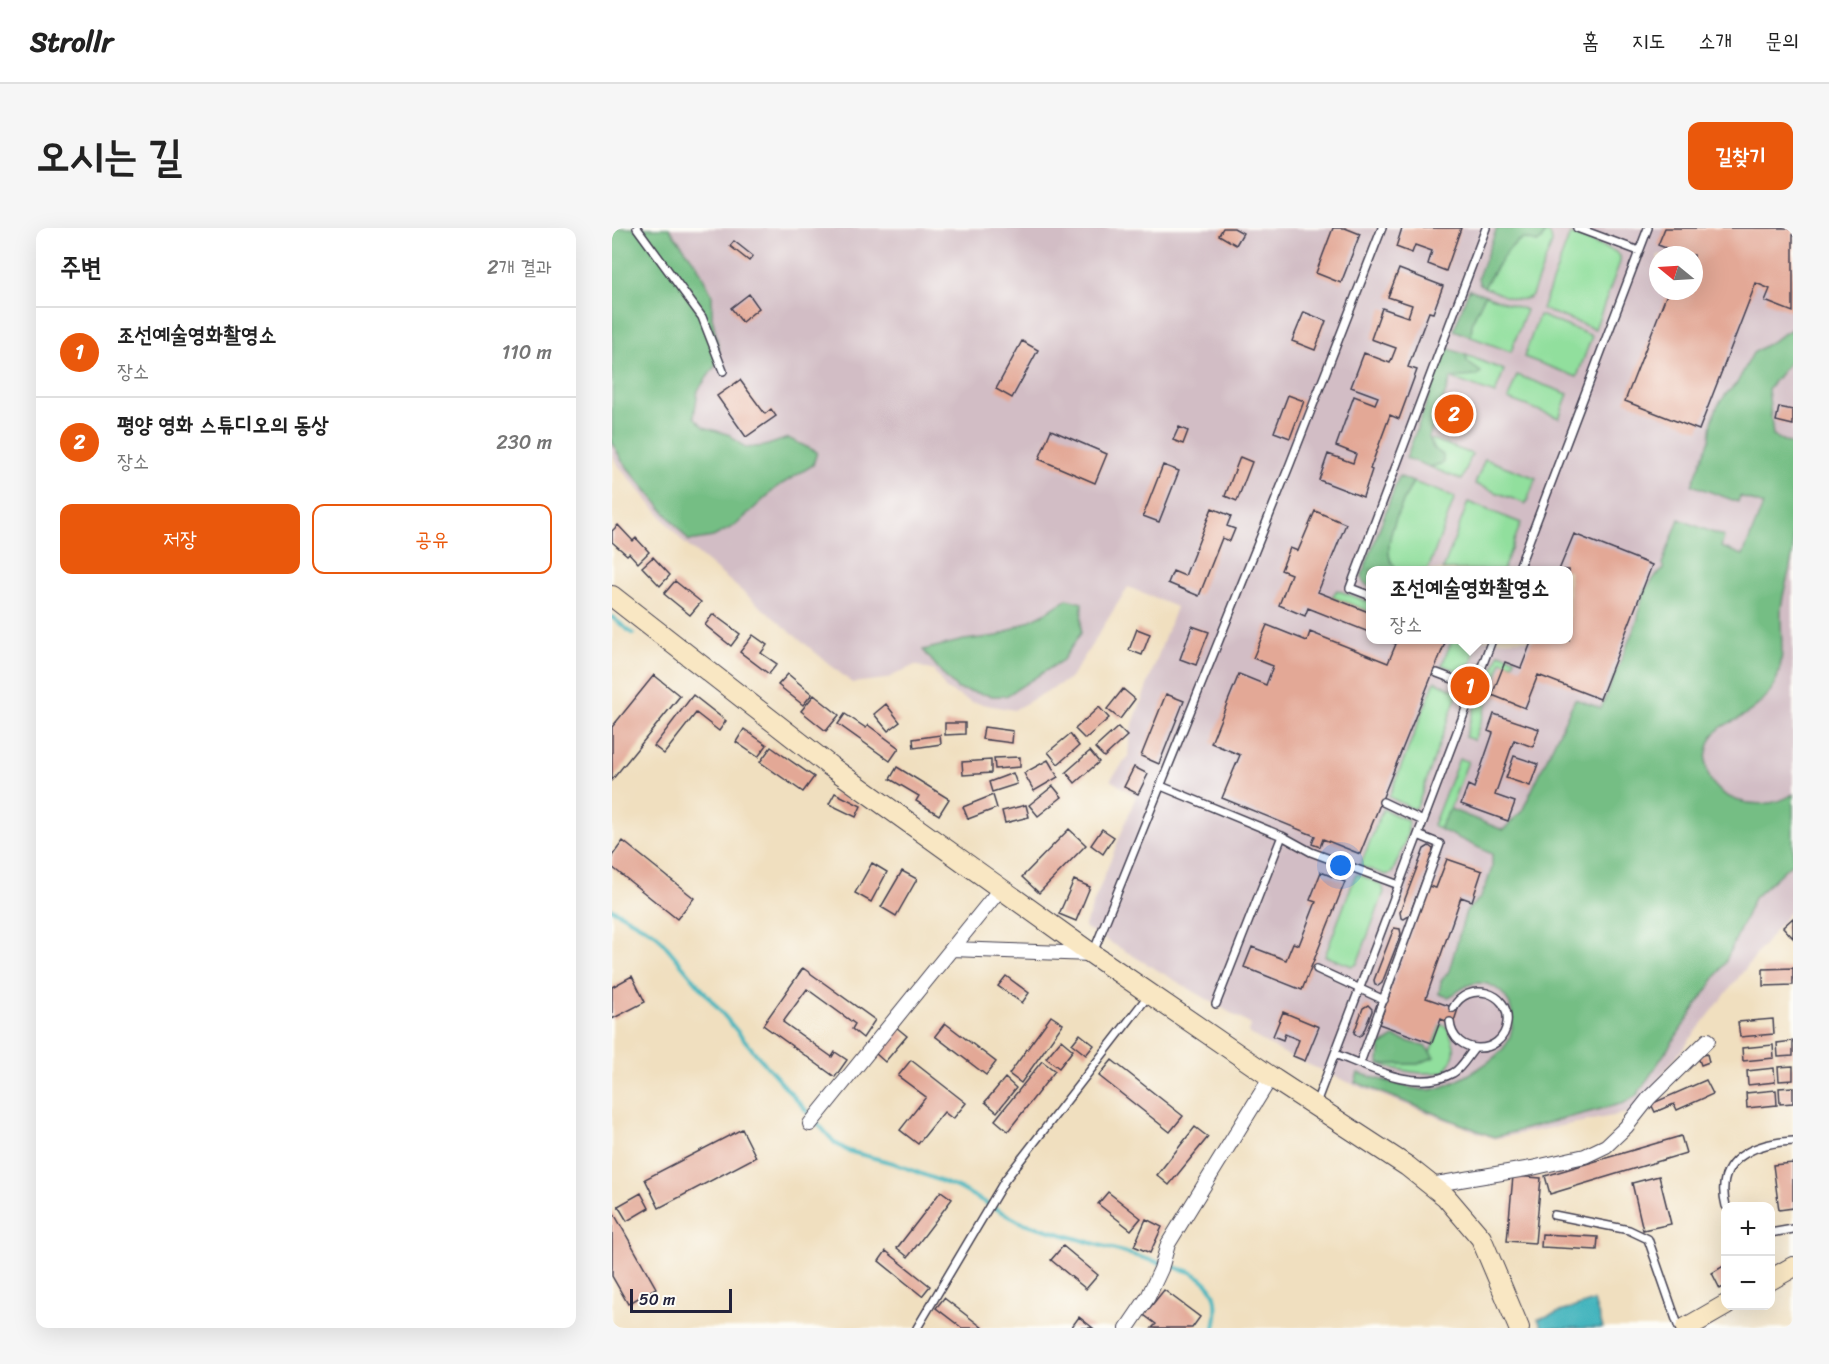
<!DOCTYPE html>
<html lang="ko">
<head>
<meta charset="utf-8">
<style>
  body { margin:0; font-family:Sriracha,"Poor Story",sans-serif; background:#f6f6f6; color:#222 }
  .controls { position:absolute; right:18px; bottom:18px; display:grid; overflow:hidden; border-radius:12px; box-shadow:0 6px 24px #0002 }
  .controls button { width:54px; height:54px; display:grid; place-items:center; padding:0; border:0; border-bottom:2px solid #e0e0e0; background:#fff; color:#222; font:30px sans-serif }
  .compass { position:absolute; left:1037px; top:18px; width:54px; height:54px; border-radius:50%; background:#fff; box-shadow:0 6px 24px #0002; rotate:288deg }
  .scale { position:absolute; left:18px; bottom:15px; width:102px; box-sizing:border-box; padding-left:6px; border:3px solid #22223b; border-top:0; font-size:16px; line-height:21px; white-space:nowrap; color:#22223b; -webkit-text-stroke:4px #fdfcf7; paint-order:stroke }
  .you { position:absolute; left:729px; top:638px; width:21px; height:21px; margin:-15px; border:4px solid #fff; border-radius:50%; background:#1a73e8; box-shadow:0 0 0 9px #1a73e833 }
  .badge { display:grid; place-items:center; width:39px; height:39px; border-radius:50%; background:#ea580c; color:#fff; font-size:20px; font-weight:700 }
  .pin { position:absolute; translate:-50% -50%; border:3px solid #fff; box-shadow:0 2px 6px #0006 }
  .popup { position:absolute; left:754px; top:338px; width:207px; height:78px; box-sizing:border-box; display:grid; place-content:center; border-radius:12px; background:#fff; filter:drop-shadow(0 2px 4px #0005); font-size:20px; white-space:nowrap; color:#767676 }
  .popup b { font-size:22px; color:#222 }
  .popup::after { content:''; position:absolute; left:50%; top:100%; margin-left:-12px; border:12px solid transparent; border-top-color:#fff }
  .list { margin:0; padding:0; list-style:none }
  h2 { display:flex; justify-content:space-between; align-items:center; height:78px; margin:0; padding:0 24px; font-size:26px }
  h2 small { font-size:20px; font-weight:400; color:#767676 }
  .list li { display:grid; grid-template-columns:39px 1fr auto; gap:18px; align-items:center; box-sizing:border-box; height:90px; padding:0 24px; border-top:2px solid #e0e0e0 }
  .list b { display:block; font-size:22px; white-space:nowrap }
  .list p { margin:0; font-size:20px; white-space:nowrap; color:#767676 }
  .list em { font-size:20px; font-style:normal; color:#767676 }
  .actions { display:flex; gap:12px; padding:18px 24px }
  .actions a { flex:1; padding:14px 0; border:2px solid #ea580c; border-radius:12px; text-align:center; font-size:21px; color:#ea580c }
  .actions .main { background:#ea580c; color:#fff }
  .map { position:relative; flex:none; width:1181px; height:1100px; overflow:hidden; border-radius:12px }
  header { display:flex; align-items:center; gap:36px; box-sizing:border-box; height:84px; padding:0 30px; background:#fff; border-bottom:2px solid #e0e0e0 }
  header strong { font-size:28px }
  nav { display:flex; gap:33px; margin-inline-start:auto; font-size:21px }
  .intro { display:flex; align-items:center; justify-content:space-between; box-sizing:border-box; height:144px; padding:0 36px }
  h1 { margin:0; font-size:42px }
  .button { padding:15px 27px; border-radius:12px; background:#ea580c; color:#fff; font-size:21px; font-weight:700 }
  main { display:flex; gap:36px; padding:0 36px }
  aside { flex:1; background:#fff; border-radius:12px; box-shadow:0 6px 24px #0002 }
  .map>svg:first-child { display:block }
  .industrial { fill:#d2bdc5; fill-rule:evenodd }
  .green { fill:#91df9d; stroke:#5a806c; stroke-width:1.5 }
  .forest { fill:#74be84; stroke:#4b7060; stroke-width:1.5 }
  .water { fill:#45b5be; stroke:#346c7c; stroke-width:1.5 }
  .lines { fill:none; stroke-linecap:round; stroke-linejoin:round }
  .stream { stroke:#45b5be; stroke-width:4 }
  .building { fill:#e3a896 }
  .lane-casing { stroke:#413e4f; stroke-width:10 }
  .street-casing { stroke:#413e4f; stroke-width:16 }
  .secondary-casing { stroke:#413e4f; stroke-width:22 }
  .lane { stroke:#fff; stroke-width:7 }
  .street { stroke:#fff; stroke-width:14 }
  .secondary { stroke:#f9e7c3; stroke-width:20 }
</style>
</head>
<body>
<header>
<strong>Strollr</strong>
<nav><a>홈</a><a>지도</a><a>소개</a><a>문의</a></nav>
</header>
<div class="intro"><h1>오시는 길</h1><a class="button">길찾기</a></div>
<main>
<aside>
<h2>주변<small>2개 결과</small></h2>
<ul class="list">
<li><span class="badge">1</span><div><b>조선예술영화촬영소</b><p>장소</p></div><em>110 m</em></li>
<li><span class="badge">2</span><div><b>평양 영화 스튜디오의 동상</b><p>장소</p></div><em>230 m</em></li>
</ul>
<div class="actions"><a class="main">저장</a><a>공유</a></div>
</aside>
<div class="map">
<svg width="1181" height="1100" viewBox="0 0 1181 1100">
  <rect width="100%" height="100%" fill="#fdfcf7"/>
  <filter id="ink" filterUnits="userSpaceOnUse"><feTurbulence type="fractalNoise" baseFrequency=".0167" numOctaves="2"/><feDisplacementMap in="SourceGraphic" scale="12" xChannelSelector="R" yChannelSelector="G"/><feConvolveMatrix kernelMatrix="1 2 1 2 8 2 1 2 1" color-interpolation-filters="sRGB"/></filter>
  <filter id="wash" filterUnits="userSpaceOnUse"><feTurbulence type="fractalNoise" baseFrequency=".008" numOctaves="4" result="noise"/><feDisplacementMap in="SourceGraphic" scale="24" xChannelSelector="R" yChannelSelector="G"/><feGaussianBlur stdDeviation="1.35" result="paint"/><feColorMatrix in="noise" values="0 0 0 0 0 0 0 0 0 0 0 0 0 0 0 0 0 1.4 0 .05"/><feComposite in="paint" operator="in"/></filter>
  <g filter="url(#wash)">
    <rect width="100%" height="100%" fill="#f0dfbf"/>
    <path class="industrial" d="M0,0H1181V680L1021,884L882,911L740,856L677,828L636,805L639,797L472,699L524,568L498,552L516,529L518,504L564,379L516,359L459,450L402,482L359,474L334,461L322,443L303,437L274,451L240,455L71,314L5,236L0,226ZM1046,27H1082V63H1046ZM759,342H957V412H759Z"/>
    <path class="green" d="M934,3L939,8L940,15L920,67C908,79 886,64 872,59C880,47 898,13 911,11C916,11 921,13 925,15L929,12Z
      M958,6L1002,23L1008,28V34L983,101L930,81Z
      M873,67L914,82L899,124L859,109L860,94Z
      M927,87L980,108L965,149L912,129Z
      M854,127L892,142L883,166L839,150L851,148L855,134Z
      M905,147L956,166L947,190L896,171Z
      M817,210L860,226L850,252L818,239L831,235Z
      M873,231L924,250L914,276L863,256Z
      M801,254L843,269L816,342H786C783,339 779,335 778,331C772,309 791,273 801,254Z
      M856,274L909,295L891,342H831Z
      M725,362L759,375V384L720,369Z
      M840,412C864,411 867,429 852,445L830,437Z
      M887,425L903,430L901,436L890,433L862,512L853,509L863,478L869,475Z
      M823,453L846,464L805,579L801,581L777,569Z
      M847,531L856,533L838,581L827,601L821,597Z
      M771,581L795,592C800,607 786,630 780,645L774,647L748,638Z
      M746,646L770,657L772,664L745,736L740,738L713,728L743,648Z
      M829,797L834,798C845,818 846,827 832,844C808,847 789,843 767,836H806L822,829L818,824Z"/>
    <path class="forest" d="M0,0H57L85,37L100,67V89L107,122L104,137L86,162L82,189L92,199L118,207L133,220L153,218L176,210L205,224L201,237L165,259L124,297L101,309L77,313L10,233L0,213Z
      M885,0H926L934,3L929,12L925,15C921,13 916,11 911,11C898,13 879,48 872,59L867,55L866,49Z
      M857,61L873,67L860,94L859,109L842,102Z
      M1181,100V130L1156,161L1161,208L1181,217C1181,251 1181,288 1181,322C1179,342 1171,361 1169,381C1168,406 1174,428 1164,453C1157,470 1142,482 1126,491C1120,494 1111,497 1106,502C1098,509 1095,521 1094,531C1092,574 1151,587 1181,566V634L1142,670L1113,735L1025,867L1012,875L882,909L743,854L746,845C765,850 796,861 813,862C834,863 876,837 890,822C904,806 904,778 889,764C880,756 871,753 860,756C852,758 843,766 836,769L827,766L829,753L837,743L854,683L868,670L875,655L880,640V626L827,601L838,581L891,602L910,583L963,471L989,480L1026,391C1028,370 1035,354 1052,341L1050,336L1067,291L1112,309L1109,319L1131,327L1151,277L1128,268L1126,274L1080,257L1098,211L1100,194L1105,179L1114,166L1125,155L1141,125Z
      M835,120L854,127L855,134L869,144L864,148L839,150L817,209L821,220L831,227V235L818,239L794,230Z
      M787,248L801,254C791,273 772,309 778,331C779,335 783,339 786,342H759V360L751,354L750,347Z
      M455,371L470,375L469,405L451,432L394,468H381L346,461L335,451L311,422L352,412L386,408L433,385Z
      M782,809L814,819L822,829L806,836H767L768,818Z"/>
    <path class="water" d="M982,1073L991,1100H930L926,1091Z"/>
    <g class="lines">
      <path class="stream" d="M0,389L21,406
        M0,681L44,706L145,827L223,915L236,923L281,935L349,961L408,994L579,1044C605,1058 608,1072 602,1100"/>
    </g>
    <g id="blocks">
      <path class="building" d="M611,0H622L631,5L624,17L607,7Z
        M721,0H733L748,6L729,55L704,45Z
        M790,0H849L834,43L816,36L820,23L803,17L800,25L784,19Z
        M1053,0H1176L1181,2V84L1153,73L1158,61L1144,55L1087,202L1013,173L1056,63H1082V27H1072L1046,17Z
        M122,13L141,28L137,33L118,18Z
        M787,41L831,58L821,85L817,84L796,139L805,142L787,191L778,187L758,241L760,242L751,269L707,252L716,226L741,235L744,226L724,218L742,168L763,176L766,169L739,159L752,125L778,135L784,120L759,111L770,80L796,89L800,77L776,69Z
        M137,66L147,80L130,94L119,80Z
        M692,84L714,93L703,122L680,113Z
        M410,113L426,122L400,170L384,161Z
        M128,152L153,186L159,181L164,188L134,209L105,168Z
        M676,167L692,173L678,210L662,204Z
        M1167,179L1181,182V197L1164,193Z
        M567,199L576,203L571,216L561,212Z
        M439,202L495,226L483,255L427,231Z
        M628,229L640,234L625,273L613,268Z
        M551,237L567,243L547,294L531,288Z
        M600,280L619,288L615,298L623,301L618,313L610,310L587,368L556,355L561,343L573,348Z
        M703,283L734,296L706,364L759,385V405L696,380L693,388L667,377L679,346L669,342L678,320L686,323Z
        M6,297L21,313L24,310L37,324L26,335L17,325L15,327L0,314V303Z
        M962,306L1040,337L988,471L926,447L913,480L880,467L893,434L909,440L920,412H957V342H947Z
        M41,329L58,347L48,358L30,339Z
        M63,353L89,374L78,387L52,366Z
        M101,386L128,406L119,418L93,397Z
        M655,397L695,413L698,404L776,435L784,416L774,412H824L833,415L748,626L711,611L708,619L700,616L703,608L610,570L628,527L599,515L627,446L654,457L661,438L641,430Z
        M580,398L597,404L584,437L568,431Z
        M525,401L538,406L530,427L517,422Z
        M141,407L155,417L149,425L165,436L157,446L128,424Z
        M176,446L200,466L191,477L166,457Z
        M42,447L68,468L0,552V499Z
        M511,461L523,471L508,491L495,481Z
        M554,466L572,473L547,536L529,528Z
        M81,467L114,493L107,503L84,485L52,526L42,518Z
        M202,467L227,487L214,503L189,483Z
        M274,476L288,494L276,503L262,486Z
        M487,479L497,490L473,511L463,501Z
        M233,486L254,500L256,497L287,520L278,533L226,496Z
        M882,486L927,501L921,519L902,512L883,567L903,574L896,593L849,576L856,557L862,560L881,505L876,503Z
        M333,495H353V506L333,507Z
        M372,499L401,503L400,515L370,511Z
        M506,499L515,508L492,529L483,520Z
        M132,501L155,517L146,529L124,514Z
        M458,506L467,518L446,536L436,524Z
        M328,507L329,516L302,520L301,511Z
        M159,519L202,549L191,564L148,534Z
        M478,523L487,534L463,555L454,544Z
        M902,528L926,536L918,558L894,550Z
        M408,529V539L383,541L382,530Z
        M379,532V545L351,547L350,534Z
        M436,532L446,549L422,563L412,545Z
        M285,539L337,571L327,587L304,573L307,568L278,551Z
        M522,539L536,546L526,566L512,559Z
        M401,545L405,556L380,564L377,554Z
        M441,558L450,569L426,588L417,577Z
        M223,565L249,578L244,589L217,576Z
        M381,567L385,580L356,591L351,579Z
        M414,577L417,589L393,595L390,583Z
        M457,601L474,617L427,665L410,649Z
        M490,601L502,609L491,626L479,617Z
        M11,613L82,670L65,691L0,639V628Z
        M817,618L821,621V624L797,688L792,691L789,690L788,684L812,621Z
        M835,631L870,643L860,673L849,669L814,770L846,781L841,796L829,791L820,815L767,796L816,658L824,660Z
        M260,635L275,644L259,674L243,665Z
        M290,643L305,651L284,688L269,679Z
        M709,644L733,654L690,762L632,739L640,719L674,732L681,715L687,717L704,674L698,672Z
        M462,652L478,659L464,693L447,686Z
        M1181,690V710L1171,699Z
        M782,700L788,701L789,706L770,755L766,758L763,757L762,752Z
        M191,740L263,792L251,810L240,801L243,796L195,761L171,794L220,829L223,824L235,832L223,849L151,797Z
        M1181,740V757L1151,758V741Z
        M20,748L33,774L0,791V759Z
        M394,748L417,765L410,775L386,758Z
        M756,777L760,781V783L751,805L747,809L742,805L743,802L751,780Z
        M671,784L707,799L693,833L681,828L687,812L673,806L671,812L661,808Z
        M439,788L451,796L409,855L397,846Z
        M1161,791L1162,806L1128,809L1126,794Z
        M333,795L384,834L374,847L323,808Z
        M284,799L295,808L273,834L263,825Z
        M468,806L482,817L474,827L460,816Z
        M449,812L461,822L447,840L434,830Z
        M1181,813V828L1166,829L1165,815Z
        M1161,817L1162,830L1131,833L1130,820Z
        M1095,826L1097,834L1089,837L1086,829Z
        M299,832L354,875L341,891L332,884L306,916L288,902L314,869L286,848Z
        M500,832L571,888L558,904L487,848Z
        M430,833L443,843L396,903L383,892Z
        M1181,838V852L1167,853L1166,839Z
        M1162,840L1163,854L1136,857L1135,843Z
        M393,850L404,860L385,884L373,874Z
        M1094,852L1101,866L1065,882L1062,876L1043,884L1039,876Z
        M1181,859V875L1168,876L1167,860Z
        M1164,862L1165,877L1135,880L1134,865Z
        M583,899L596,909L557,957L545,947Z
        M130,901L144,929L47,980L33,951Z
        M1069,908L1074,925L938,966L933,948Z
        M1181,935V980L1167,982L1161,937Z
        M901,948L929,950L923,1015L895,1013Z
        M1047,948L1059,996L1031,1002L1020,955Z
        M329,963L340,971L296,1029L285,1020Z
        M496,964L529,990L519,1002L486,976Z
        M29,965L37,980L15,993L6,978Z
        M0,982L44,1060L16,1076L0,1048Z
        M534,991L550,999L538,1025L522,1018Z
        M930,1006L986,1009L985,1022L929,1019Z
        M451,1018L486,1047L474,1061L439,1032Z
        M274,1023L318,1058L310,1068L267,1033Z
        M1113,1037V1058L1108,1061L1100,1045Z
        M552,1062L588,1089L580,1100H540L544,1096L532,1087Z
        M332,1070L371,1100H350L324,1080Z
        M467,1089L481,1100H459Z"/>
    </g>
  </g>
  <g filter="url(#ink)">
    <use href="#blocks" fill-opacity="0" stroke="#413e4f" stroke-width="1.5"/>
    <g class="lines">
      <defs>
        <path id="lane" d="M25,0L90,89L111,143
          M965,0L1027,23
          M906,342L1036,0
          M759,368L738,360L874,0
          M825,445L862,459
          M549,558L670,608L699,624L787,657
          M771,574L811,593
          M481,725L678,236L770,0
          M705,741L772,772
          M604,776L670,608
          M838,794C841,828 891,829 895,795C899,763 855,752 841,780
          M723,826C757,839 804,865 841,845C849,841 856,828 862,821
          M748,835L828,616L806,607
          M704,875L880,412
          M1114,978C1102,932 1141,915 1181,913
          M942,987L1017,1002L1036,1011L1067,1100
          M1158,1005L1181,1001
          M305,1100L393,952L536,768"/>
        <path id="street" d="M340,721L479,726
          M198,896L389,660
          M818,957L920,940L973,928L994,918L1014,899L1037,870L1096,812
          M515,1100L536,1069L549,1041L556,1016L659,849"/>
        <path id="secondary" d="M0,368L218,538L480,726L659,849L795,938L834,969L869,1010L907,1100
          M1158,1052L1181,1039
          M1074,1100L1114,1077"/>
      </defs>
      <use href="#lane" class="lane-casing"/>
      <use href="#street" class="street-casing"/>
      <use href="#secondary" class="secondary-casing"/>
      <use href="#lane" class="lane"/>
      <use href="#street" class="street"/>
      <use href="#secondary" class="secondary"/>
    </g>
  </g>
</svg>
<div class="controls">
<button>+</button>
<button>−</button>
</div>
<svg class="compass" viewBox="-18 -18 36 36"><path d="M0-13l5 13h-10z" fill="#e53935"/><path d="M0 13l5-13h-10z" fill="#767676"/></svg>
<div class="scale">50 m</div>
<div class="you"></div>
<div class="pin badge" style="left:858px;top:458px">1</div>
<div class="popup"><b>조선예술영화촬영소</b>장소</div>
<div class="pin badge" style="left:842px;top:186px">2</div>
</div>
</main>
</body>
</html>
